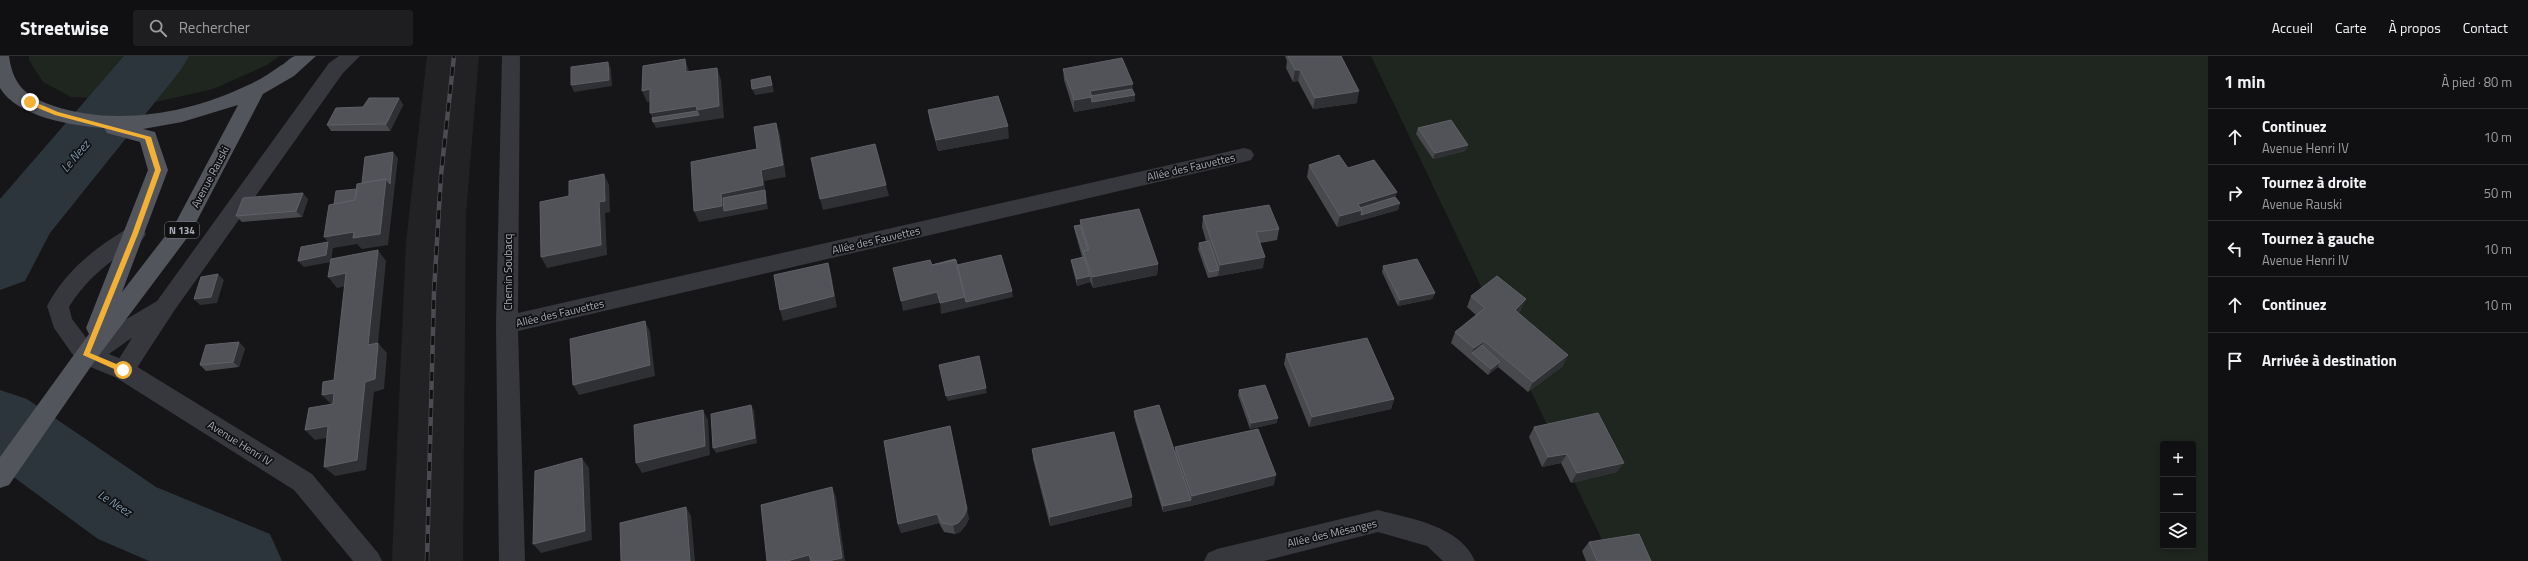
<!DOCTYPE html>
<html lang="fr">
<head>
<meta charset="utf-8">
<style>
  body { margin:0; font-family:"Titillium Web",sans-serif; background:#1e1e20; color:#f1f3f6 }
  .controls { position:absolute; right:12px; bottom:12px; display:grid; overflow:hidden; border-radius:4px; box-shadow:0 2px 6px #0003 }
  .controls button { width:36px; height:36px; display:grid; place-items:center; padding:0; border:0; border-bottom:1px solid #303032; background:#101012; color:#f1f3f6; font:20px sans-serif }
  .stop { position:absolute; width:12px; height:12px; margin:-9px; border:3px solid #f2b134; border-radius:50%; background:#fff }
  .stop.end { background:#f2b134; border-color:#fff; box-shadow:0 1px 4px #0008 }
  .list { margin:0; padding:0; list-style:none }
  h2 { display:flex; justify-content:space-between; align-items:center; height:52px; margin:0; padding:0 16px; font-size:17px }
  h2 small { font-size:13px; font-weight:400; color:#9c9d9f }
  .list li { display:grid; grid-template-columns:26px 1fr auto; gap:12px; align-items:center; box-sizing:border-box; height:56px; padding:0 16px; border-top:1px solid #303032 }
  .list b { display:block; font-size:15px; white-space:nowrap }
  .list p { margin:0; font-size:13px; white-space:nowrap; color:#9c9d9f }
  .list em { font-size:13px; font-style:normal; color:#9c9d9f }
  .icon { flex:none; width:22px; height:22px; fill:none; stroke:currentColor; stroke-width:2; stroke-linecap:round; stroke-linejoin:round }
  .map { position:relative; flex:none; width:2208px; height:505px; overflow:hidden }
  header { display:flex; align-items:center; gap:24px; box-sizing:border-box; height:56px; padding:0 20px; background:#101012; border-bottom:1px solid #303032 }
  header strong { font-size:19px }
  nav { display:flex; gap:22px; margin-inline-start:auto; font-size:14px }
  .search { width:280px; height:36px; background:#1e1e20; display:flex; align-items:center; gap:10px; box-sizing:border-box; padding:0 14px; border-radius:4px; color:#9c9d9f; font-size:15px }
  main { display:flex }
  aside { flex:1; background:#101012 }
  .map>svg:first-child { display:block }
  .built { fill:#222225 }
  .green { fill:#1e261f; fill-rule:evenodd }
  .lines { fill:none; stroke-linecap:round; stroke-linejoin:round }
  .river { fill:#2c353c; fill-rule:evenodd }
  .service { fill:#37383d; fill-rule:evenodd }
  .minor { fill:#37383d; fill-rule:evenodd }
  .primary { fill:#53555c; fill-rule:evenodd }
  .rail-casing { stroke:#4a4c52; stroke-width:4.5 }
  .rail { stroke:#111113; stroke-width:3; stroke-dasharray:9; stroke-linecap:butt }
  .wall { fill:#47494d }
  .shaded-wall { fill:#2f3033 }
  .building { fill:#525359; stroke:#5f6168 }
  .route { fill:#f2b134 }
  .labels { text-anchor:middle; dominant-baseline:central; stroke-width:3.5; stroke-linejoin:round; paint-order:stroke }
  .shield { fill:#111113; stroke:#7b7e86; stroke-width:1 }
  .shield-label { font-size:10px; font-weight:bold; fill:#a8adb8 }
  .street-label { font-size:11px; fill:#a8adb8; stroke:#111113 }
  .water-label { font-size:12px; font-style:italic; fill:#7f9bb3; stroke:#111113 }
</style>
</head>
<body>
<header>
<strong>Streetwise</strong>
<div class="search"><svg class="icon" aria-label="search" viewBox="0 0 24 24"><circle cx="10" cy="10" r="6"/><path d="M15 15l6 6"/></svg>Rechercher</div>
<nav><a>Accueil</a><a>Carte</a><a>À propos</a><a>Contact</a></nav>
</header>
<main>
<div class="map">
<svg width="2208" height="505" viewBox="0 0 2208 505">
  <rect width="100%" height="100%" fill="#161618"/>
  <path class="built" d="M427,0H479L466,158L463,505H392L406,186Z"/>
  <path class="green" d="M29,0H279L267,9L213,33L156,46L71,41L43,26L29,4Z
    M1371,0H2208V505H1612ZM2163,388H2193V490H2163Z"/>
  <g class="lines">
    <path class="river" d="M124,0H189L180,15L50,177L25,225L0,234V143Z
      M0,334L27,343L156,431L270,478L282,505H149L98,483L0,411Z"/>
    <path class="service" d="M339,0H360L343,17L174,255L131,321L123,324L115,321L112,314L132,282C117,291 96,312 78,306L75,299L78,292L157,245L329,7Z"/>
    <path class="minor" d="M502,0H520L518,257L1244,92L1251,94L1254,99L1251,104L1244,106L518,275L525,505H499L496,269Z
      M135,170L142,172L146,178L142,184C113,203 88,220 69,251L72,263L94,292L131,307L312,418L378,497L382,505H353L294,434L115,321L78,306L54,272L47,250C66,214 94,193 128,172Z
      M1378,454C1411,463 1459,469 1475,505H1443L1427,490L1378,476L1264,505H1204L1208,497L1217,493Z"/>
    <path class="primary" d="M0,0H9C13,31 28,42 57,51C118,70 190,57 246,30C258,25 269,18 280,10C285,8 290,1 295,0C301,0 310,0 316,0L294,20L263,38L190,178L94,306L9,429L0,432V401L89,278L86,272L148,114L140,86L107,77L104,72C73,70 17,61 0,32ZM238,49L176,166L122,236L168,114L155,76L143,73L182,66Z"/>
    <defs>
      <path id="rail" d="M427,505L434,236L441,119L454,0"/>
    </defs>
    <use href="#rail" class="rail-casing"/>
    <use href="#rail" class="rail"/>
  </g>
  <path class="wall" d="M1285,0H1341L1357,47L1313,53L1298,25L1293,26L1286,12L1287,5Z
    M1063,13L1132,33L1135,45L1074,56L1064,24Z
    M399,42L403,49L390,75H331L327,69L363,51Z
    M928,54L1009,82L938,95L930,66Z
    M1418,72L1468,89L1465,95L1433,103L1416,78Z
    M1309,109L1348,112L1397,136L1395,141L1400,147L1398,154L1337,171L1307,121Z
    M308,143L302,161L242,166L236,160Z
    M1203,160L1279,173L1277,184L1260,187L1263,212L1208,222L1198,193L1199,187L1206,185L1202,171Z
    M1080,164L1158,208L1157,219L1093,232L1090,225V226L1077,230L1072,210L1071,204L1082,201L1075,176L1074,170L1080,169Z
    M1383,210L1435,237L1432,243L1398,250L1382,216Z
    M1471,240L1521,254L1518,257L1563,310L1528,336L1498,311L1488,319L1451,287L1455,276L1476,259L1467,251Z
    M245,292L239,311L206,315L200,309Z
    M1286,298L1394,343L1391,353L1309,371L1284,308Z
    M1239,334L1277,367L1250,373L1238,339Z
    M1134,355L1175,396V391L1274,429L1191,450L1163,456L1134,361Z
    M1534,371L1617,416L1571,427L1561,407L1542,411L1529,381Z
    M884,385L969,462L966,469L960,476L955,478L944,476L939,467L901,477L898,468Z
    M1032,393L1132,450L1050,470L1033,403Z
    M1589,486L1651,505H1586L1582,495Z"/>
  <path class="shaded-wall" d="M685,3L689,15L690,28L686,16Z
    M608,6L611,13L612,30L574,36L571,29Z
    M717,12L721,24L724,62L656,72L653,66H654L650,57Z
    M1295,14H1300L1298,25L1293,26Z
    M770,20L772,27L774,36L755,39L752,33Z
    M1133,28L1132,39H1135V45L1074,56V44L1090,35Z
    M650,33L655,45L647,46L642,35Z
    M1359,35L1357,47L1313,53L1315,42Z
    M399,42L403,49L390,75L386,68Z
    M776,67L780,79L786,121L764,125L768,153L699,166L694,155L721,138L761,114Z
    M1008,70L1009,82L938,95L936,84Z
    M1468,89L1465,95L1433,103L1435,97Z
    M393,96L398,102L388,189L362,193L357,188L333,192L331,206L304,211L298,205L328,186L324,181L386,123Z
    M604,118L609,129L610,156L605,157L607,199L547,212L541,201L599,146Z
    M886,129L889,140L823,154L820,143Z
    M1397,136L1393,147H1400L1398,154L1337,171L1340,160L1358,148Z
    M303,137L308,143L302,161L296,155Z
    M378,194L386,205L378,287L387,297L384,333L374,336L366,414L335,420L324,411L368,289Z
    M1265,201L1263,212L1218,220L1220,209Z
    M828,207L831,217L837,251L783,265L780,254Z
    M1158,208L1157,219L1093,232L1092,221Z
    M346,217L355,228L337,232L328,221Z
    M218,218L224,224L217,247L200,249L194,243Z
    M1090,220V226L1077,230V223Z
    M1012,235L1013,241L941,258L940,247L965,241Z
    M937,236L939,247L903,255L901,245Z
    M1435,237L1432,243L1398,250L1400,244Z
    M1526,243L1521,254L1510,265L1515,254Z
    M645,265L650,276L655,320L579,339L573,329Z
    M1484,285L1479,295L1472,297L1474,292Z
    M239,286L245,292L239,311L233,306Z
    M1568,299L1563,310L1528,336L1533,326Z
    M1500,306L1498,311L1488,319L1491,313Z
    M986,332L987,337L948,345L946,340Z
    M334,337L343,347L332,349L322,339Z
    M1394,343L1391,353L1309,371L1312,361Z
    M751,349L754,354L757,387L716,397L713,392Z
    M703,354L708,364L710,399L642,417L636,407Z
    M1278,362L1277,367L1250,373L1251,367Z
    M328,370L338,380L315,384L305,374Z
    M1567,398L1561,407L1542,411L1548,401Z
    M582,402L589,412L592,484L541,497L533,488Z
    M1624,407L1617,416L1571,427L1577,417Z
    M1276,419L1274,429L1191,450L1163,456V450L1191,444L1192,440Z
    M832,431L836,441L845,505H828Z
    M1132,441V450L1050,470V461Z
    M686,451L691,460L695,505H690Z
    M967,453L969,462L966,469L960,476L955,478L953,469Z
    M937,458L939,467L901,477L898,468Z
    M809,499L812,505H787Z"/>
  <path class="building" d="M1288,0H1341L1359,35L1315,42L1300,14H1295Z
    M1122,2L1133,28L1090,35L1092,41L1074,44L1063,13Z
    M685,3L686,16L717,12L719,50L697,54L696,50L650,57V33L642,35L643,10Z
    M608,6L609,24L571,29V11Z
    M770,20L772,29L752,33L751,24Z
    M1132,33L1135,39L1092,46L1091,40Z
    M998,40L1008,70L936,84L928,54Z
    M369,42H399L386,68L327,69L336,52L363,51Z
    M697,55L699,59L653,66L652,62Z
    M1451,64L1468,89L1435,97L1418,72Z
    M776,67L783,109L761,114L763,129L721,138L722,150L694,155L691,106L757,93L754,71Z
    M875,88L886,129L820,143L811,102Z
    M393,96L390,128L386,123L362,127L365,101Z
    M1339,99L1348,112L1374,104L1397,136L1358,148L1362,154L1340,160L1309,109Z
    M604,118L605,145L599,146L601,189L541,201L540,146L569,140V125Z
    M386,123L380,178L353,182L354,176L324,181L329,149L355,144L357,128Z
    M357,133L355,144L334,148L336,135Z
    M765,134L766,147L724,155L723,142Z
    M303,137L296,155L236,160L243,142Z
    M1395,141L1400,147L1361,159L1362,154L1360,152Z
    M1269,149L1279,173L1256,176L1265,201L1220,209L1203,160Z
    M1139,153L1158,208L1092,221L1083,195L1089,194L1080,164Z
    M1080,169L1088,194L1083,195L1084,199L1074,170Z
    M1209,185L1219,214L1209,216L1199,187Z
    M328,186L326,199L298,205L301,191Z
    M378,194L368,289L378,287L375,323L365,326L357,404L324,411L328,370L305,374L309,352L333,348L334,337L322,339L323,326L334,324L346,217L328,221L331,203Z
    M1001,199L1012,235L966,246L957,209Z
    M1084,201L1090,220L1077,223L1071,204Z
    M955,203L956,204L932,209Z
    M1417,203L1435,237L1400,244L1383,210Z
    M930,204L932,209L956,204L965,241L940,247L937,236L901,245L893,212Z
    M828,207L834,240L780,254L774,219Z
    M218,218L211,241L194,243L201,221Z
    M1497,220L1526,243L1515,254L1568,299L1533,326L1484,285L1474,292L1455,276L1485,252L1471,240Z
    M645,265L650,309L573,329L570,283Z
    M1367,282L1394,343L1312,361L1286,298Z
    M239,286L233,306L200,309L206,289Z
    M1482,289L1500,306L1491,313L1472,297Z
    M979,300L986,332L946,340L939,309Z
    M1265,329L1278,362L1251,367L1239,334Z
    M751,349L755,382L713,392L711,358Z
    M1159,349L1191,444L1163,450L1134,355Z
    M703,354L705,390L636,407L634,369Z
    M1598,357L1624,407L1577,417L1567,398L1548,401L1534,371Z
    M950,370L967,453L964,460L958,467L953,469L942,467L937,458L898,468L884,385Z
    M1258,373L1276,419L1192,440L1175,391Z
    M1114,376L1132,441L1050,461L1032,393Z
    M582,402L585,475L533,488L535,415Z
    M832,431L842,502L828,505H811L809,499L787,505H767L761,449Z
    M686,451L690,505H621L620,467Z
    M1639,478L1651,505H1597L1589,486Z"/>
  <path class="route" d="M30,44L58,56L151,81L161,114L138,178L90,297L126,312L127,314L123,317L83,299L132,178L155,114L145,83L55,59L28,48Z"/>
  <g class="labels">
    <rect class="shield" x="165" y="166" width="34" height="16" rx="3"/>
    <g class="shield-label">
      <text x="182" y="174">N 134</text>
    </g>
    <g class="street-label">
      <text transform="translate(1191 111) rotate(-13)">Allée des Fauvettes</text>
      <text transform="translate(210 121) rotate(-62)">Avenue Rauski</text>
      <text transform="translate(876 184) rotate(-13)">Allée des Fauvettes</text>
      <text transform="translate(508 216) rotate(-90)">Chemin Soubacq</text>
      <text transform="translate(560 257) rotate(-13)">Allée des Fauvettes</text>
      <text transform="translate(240 387) rotate(32)">Avenue Henri IV</text>
      <text transform="translate(1332 477) rotate(-13)">Allée des Mésanges</text>
    </g>
    <g class="water-label">
      <text transform="translate(75 100) rotate(-50)">Le Neez</text>
      <text transform="translate(115 447) rotate(33)">Le Neez</text>
    </g>
  </g>
</svg>
<div class="controls">
<button>+</button>
<button>−</button>
<button><svg class="icon" aria-label="layers" viewBox="0 0 24 24"><path d="M12 4l9 5-9 5-9-5zM3 14l9 5 9-5"/></svg></button>
</div>
<div class="stop" style="left:123px;top:314px"></div>
<div class="stop end" style="left:30px;top:46px"></div>
</div>
<aside>
<h2>1 min<small>À pied · 80 m</small></h2>
<ul class="list">
<li><svg class="icon" aria-label="ahead" viewBox="0 0 24 24"><path d="M12 20V5M6 11l6-6 6 6"/></svg><div><b>Continuez</b><p>Avenue Henri IV</p></div><em>10 m</em></li>
<li><svg class="icon" aria-label="right" viewBox="0 0 24 24"><path d="M7 20v-9h11M14 6l5 5-5 5"/></svg><div><b>Tournez à droite</b><p>Avenue Rauski</p></div><em>50 m</em></li>
<li><svg class="icon" aria-label="left" viewBox="0 0 24 24"><path d="M17 20v-9H6M10 6l-5 5 5 5"/></svg><div><b>Tournez à gauche</b><p>Avenue Henri IV</p></div><em>10 m</em></li>
<li><svg class="icon" aria-label="ahead" viewBox="0 0 24 24"><path d="M12 20V5M6 11l6-6 6 6"/></svg><div><b>Continuez</b></div><em>10 m</em></li>
<li><svg class="icon" aria-label="arrive" viewBox="0 0 24 24"><path d="M6 21V4h12l-3 4 3 4H6"/></svg><div><b>Arrivée à destination</b></div></li>
</ul>
</aside>
</main>
</body>
</html>
